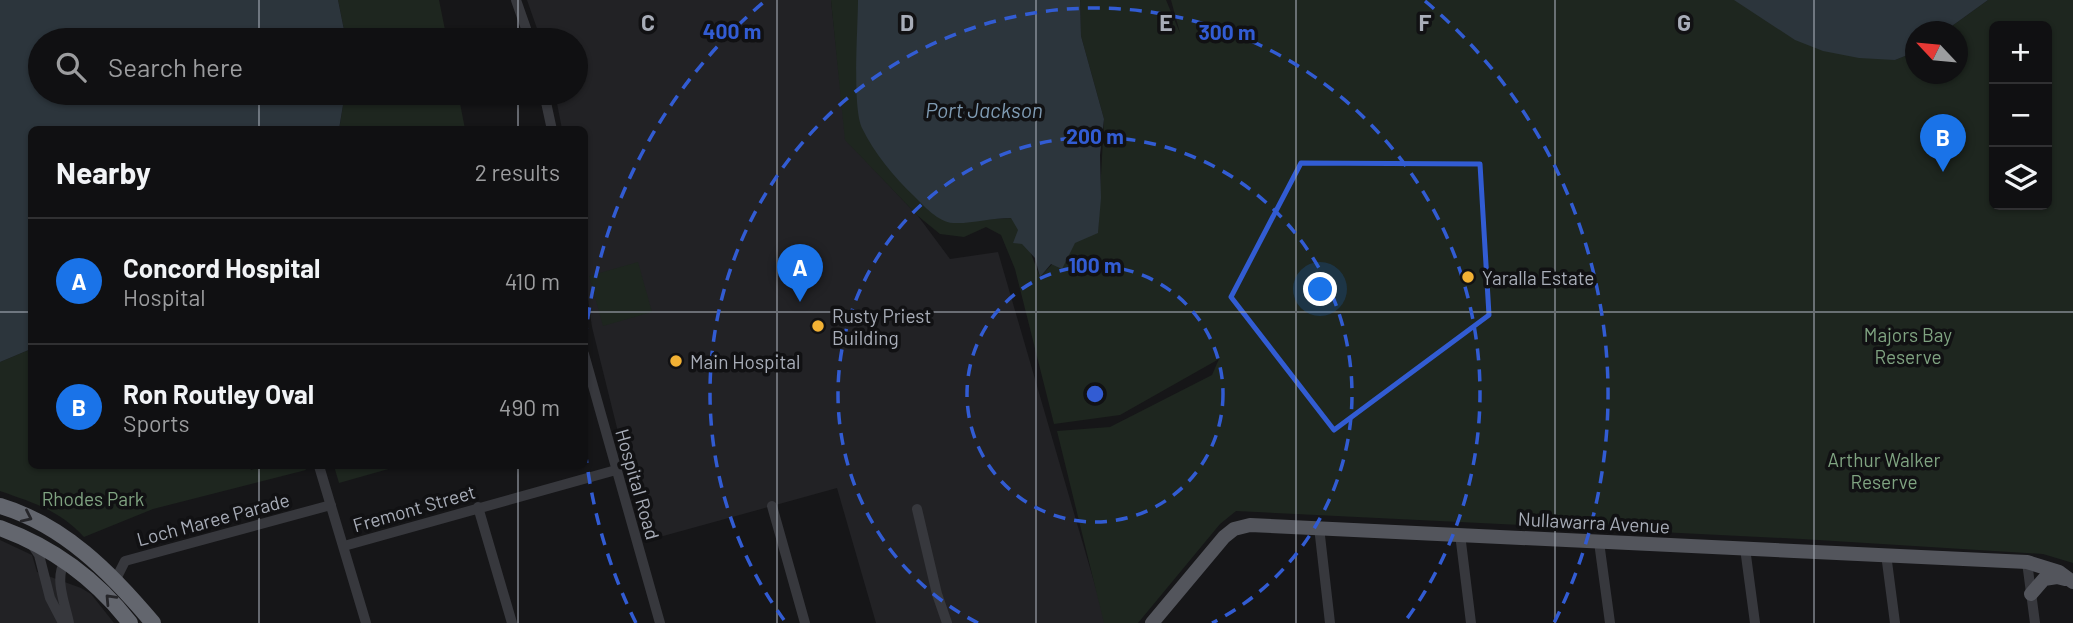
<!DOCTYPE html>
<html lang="en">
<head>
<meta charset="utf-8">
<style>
  body { margin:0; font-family:Barlow,sans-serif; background:#19191b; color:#f1f3f6 }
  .controls { position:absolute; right:21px; top:21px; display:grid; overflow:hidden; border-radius:10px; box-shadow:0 2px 5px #0004 }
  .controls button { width:63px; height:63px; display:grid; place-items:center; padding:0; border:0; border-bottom:2px solid #303032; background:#101012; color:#f1f3f6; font:35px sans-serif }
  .compass { position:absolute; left:1905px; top:21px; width:63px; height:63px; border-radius:50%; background:#101012; box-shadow:0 2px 5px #0004; rotate:296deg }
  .you { position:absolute; left:1321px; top:290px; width:24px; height:24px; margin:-18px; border:5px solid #fff; border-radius:50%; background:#1a73e8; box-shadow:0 0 0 10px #1a73e833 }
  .badge { display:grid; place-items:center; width:46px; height:46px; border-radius:50%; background:#1a73e8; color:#fff; font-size:23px; font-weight:700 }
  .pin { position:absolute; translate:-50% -58px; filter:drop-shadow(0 2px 4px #0008) }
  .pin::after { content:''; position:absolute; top:37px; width:24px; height:21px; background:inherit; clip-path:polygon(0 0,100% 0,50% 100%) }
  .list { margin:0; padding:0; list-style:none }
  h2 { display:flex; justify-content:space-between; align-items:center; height:91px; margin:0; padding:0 28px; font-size:30px }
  h2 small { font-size:23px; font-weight:400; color:#9c9d9f }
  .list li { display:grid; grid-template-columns:46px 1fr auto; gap:21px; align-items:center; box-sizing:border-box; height:126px; padding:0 28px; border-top:2px solid #303032 }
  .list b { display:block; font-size:26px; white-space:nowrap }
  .list p { margin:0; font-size:23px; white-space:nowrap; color:#9c9d9f }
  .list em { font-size:23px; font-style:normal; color:#9c9d9f }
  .icon { flex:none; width:38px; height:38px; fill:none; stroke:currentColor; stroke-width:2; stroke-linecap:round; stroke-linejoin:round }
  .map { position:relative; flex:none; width:2073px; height:623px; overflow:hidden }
  .search { position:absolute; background:#101012; box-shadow:0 2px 5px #0004; left:28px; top:28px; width:560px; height:77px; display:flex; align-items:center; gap:18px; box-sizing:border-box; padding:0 24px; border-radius:38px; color:#9c9d9f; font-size:26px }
  .panel { position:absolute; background:#101012; box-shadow:0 2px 5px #0004; left:28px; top:126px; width:560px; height:343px; border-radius:10px }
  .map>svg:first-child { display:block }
  .built { fill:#222225 }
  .green { fill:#1e261f; fill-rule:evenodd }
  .water { fill:#2c353c }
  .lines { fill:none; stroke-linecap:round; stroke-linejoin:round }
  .minor { stroke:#37383d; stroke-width:10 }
  .major { stroke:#53555c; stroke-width:14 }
  .highway { stroke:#63666e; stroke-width:16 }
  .oneway { stroke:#26262a }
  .marked { fill:none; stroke:#325cd3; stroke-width:5; stroke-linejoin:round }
  .grid { fill:none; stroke:#a8adb8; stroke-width:2; stroke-opacity:0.55 }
  .ring { fill:none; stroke:#325cd3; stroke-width:3.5; stroke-dasharray:12 9 }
  .poi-dot { fill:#f2b134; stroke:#111113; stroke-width:2.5 }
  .labels { text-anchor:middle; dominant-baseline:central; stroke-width:7; stroke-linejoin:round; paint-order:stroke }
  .poi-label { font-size:19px; fill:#a8adb8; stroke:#111113; text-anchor:start }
  .park-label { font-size:19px; fill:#7fa381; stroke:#111113 }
  .street-label { font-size:19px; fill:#a8adb8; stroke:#111113 }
  .water-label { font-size:21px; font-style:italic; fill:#7f9bb3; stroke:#111113 }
  .grid-label { font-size:23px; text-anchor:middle; font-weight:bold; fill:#a8adb8; stroke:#111113; stroke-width:7; stroke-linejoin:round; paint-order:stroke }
  .centre { fill:#325cd3; stroke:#111113; stroke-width:3.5 }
  .ring-label { font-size:21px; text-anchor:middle; font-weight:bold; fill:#325cd3; stroke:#111113; stroke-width:7; stroke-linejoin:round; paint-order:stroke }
</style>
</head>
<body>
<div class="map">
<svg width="2073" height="623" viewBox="0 0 2073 623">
  <rect width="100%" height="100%" fill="#161618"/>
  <path class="built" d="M527,0H831L846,140L918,216L950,259L998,252L1106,623H876L837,488L645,541L592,327L585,278L584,130L562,129L555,93H576V40H541Z
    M0,540L32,555L37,572L81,588L91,594L114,623H0Z"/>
  <path class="green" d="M338,0H439L447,40H346Z
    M831,0H872L976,220L1012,218L1023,233L1040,277L1074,241L1098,232L1104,119L1081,36L1080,0H1166L1180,33L1171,0H1749L1895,60L1915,52L1916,74H1958V32L1945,31L1988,0H2073V563L2043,554L1802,539L1236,511L1220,524L1138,623H1104L1057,431L1110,427L1212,375L1219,359L1120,415L1054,424L1015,269L1001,235L986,227L964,237L940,234L918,216L845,140ZM1994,26H2047V205H1994Z
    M345,93H458L465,129L339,130Z
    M638,262L652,312L603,326L589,276Z
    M31,349L32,466H249L251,470L264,466H304L306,470L153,509L84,537C59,510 34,503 0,491V362Z
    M334,466H399L339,483Z"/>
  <path class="water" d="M0,0H338L346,40H40V93H345L339,129L32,130L31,349L0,362Z
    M858,0H1080L1081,36L1104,119L1100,155L1101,198L1098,233L1075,243L1062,269L1051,264L1040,277L1035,258L1022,244L1013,243L1018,230L1011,218C992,218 970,224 953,223C938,222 924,206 914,196C894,177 874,153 862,128C852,107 858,27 858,0Z
    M1734,0H1988L1945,31L1916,32L1915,52L1895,60L1859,58L1823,51L1795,40Z"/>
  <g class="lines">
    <path class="minor" d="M516,0L530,40
      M544,93L552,130
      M584,354L660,623
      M319,466L366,623
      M772,506L805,623
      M478,507L512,623
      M917,509L937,594L947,623
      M1319,527L1330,623
      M1460,534L1471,623
      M1599,542L1610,623
      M31,543L39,555L50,598L62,621
      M344,546L616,470
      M1745,548L1755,623
      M1886,554L1895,623
      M65,561C54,579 65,603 69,623
      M2027,562L2035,623
      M115,581L125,561L331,505"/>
    <path class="major" d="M2031,594L2044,579L2057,577L2065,579
      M1152,623L1224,537L1234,529L1250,525L2027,562L2059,572L2073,582"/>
    <path class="highway" d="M0,506C64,525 111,573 153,623
      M0,528C52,547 96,579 130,623"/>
  </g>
  <defs><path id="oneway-chevron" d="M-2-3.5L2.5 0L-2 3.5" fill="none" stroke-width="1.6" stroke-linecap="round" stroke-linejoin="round" transform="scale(1.75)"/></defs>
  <g class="oneway">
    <use href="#oneway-chevron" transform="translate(27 517) rotate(25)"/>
    <use href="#oneway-chevron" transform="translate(110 599) rotate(-133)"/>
  </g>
  <path class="marked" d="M1301,163L1480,164L1489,315L1334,430L1231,297Z"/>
  <path class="grid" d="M259,0V40M518,0V40M777,0V623M1036,0V623M1296,0V623M1555,0V623M1814,0V623M259,93V130M518,93V130M0,312H32M584,312H2073M259,466V623M518,466V623"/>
  <g class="ring">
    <circle cx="1095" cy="394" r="128"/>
    <path d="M978 623A257 257 0 1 1 1212 623"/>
    <path d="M784 620A385 385 0 1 1 1406 620"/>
    <path d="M636 623A513 513 0 0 1 585 448M585 340A513 513 0 0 1 765 1M1425 1A513 513 0 0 1 1554 623"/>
  </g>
  <g class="poi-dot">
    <circle cx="1468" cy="277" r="7"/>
    <circle cx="818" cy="326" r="7"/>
    <circle cx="676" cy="361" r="7"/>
  </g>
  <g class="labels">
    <g class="poi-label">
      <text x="1482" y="277">Yaralla Estate</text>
      <text x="832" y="315">Rusty Priest<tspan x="832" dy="22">Building</tspan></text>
      <text x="690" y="361">Main Hospital</text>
    </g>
    <g class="park-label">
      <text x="1908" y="334">Majors Bay<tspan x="1908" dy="22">Reserve</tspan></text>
      <text x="1884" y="459">Arthur Walker<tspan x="1884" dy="22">Reserve</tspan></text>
      <text x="93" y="498">Rhodes Park</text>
    </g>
    <g class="street-label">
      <text transform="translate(638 484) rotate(74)">Hospital Road</text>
      <text transform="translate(414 508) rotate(-16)">Fremont Street</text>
      <text transform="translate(213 519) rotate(-15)">Loch Maree Parade</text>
      <text transform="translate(1594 522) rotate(3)">Nullawarra Avenue</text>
    </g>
    <g class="water-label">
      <text x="984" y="109">Port Jackson</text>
    </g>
  </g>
  <g class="grid-label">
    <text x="648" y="31">C</text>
    <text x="907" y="31">D</text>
    <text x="1166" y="31">E</text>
    <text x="1425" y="31">F</text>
    <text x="1684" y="31">G</text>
  </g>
  <circle cx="1095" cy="394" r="10" class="centre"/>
  <g class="ring-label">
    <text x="732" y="39">400 m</text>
    <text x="1227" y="40">300 m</text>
    <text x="1095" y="144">200 m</text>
    <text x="1095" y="273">100 m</text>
  </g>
</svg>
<div class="controls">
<button>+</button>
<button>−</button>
<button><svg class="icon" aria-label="layers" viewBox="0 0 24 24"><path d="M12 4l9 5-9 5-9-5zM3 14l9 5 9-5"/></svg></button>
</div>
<svg class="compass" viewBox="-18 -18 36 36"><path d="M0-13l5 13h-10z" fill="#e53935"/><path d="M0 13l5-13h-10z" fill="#9c9d9f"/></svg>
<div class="you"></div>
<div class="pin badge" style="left:800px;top:302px">A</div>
<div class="pin badge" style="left:1943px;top:172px">B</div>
<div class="search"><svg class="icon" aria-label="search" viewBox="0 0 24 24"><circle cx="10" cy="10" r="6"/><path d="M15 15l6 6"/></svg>Search here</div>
<section class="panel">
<h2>Nearby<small>2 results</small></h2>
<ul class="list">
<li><span class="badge">A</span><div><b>Concord Hospital</b><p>Hospital</p></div><em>410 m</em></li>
<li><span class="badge">B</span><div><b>Ron Routley Oval</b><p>Sports</p></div><em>490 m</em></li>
</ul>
</section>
</div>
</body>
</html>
